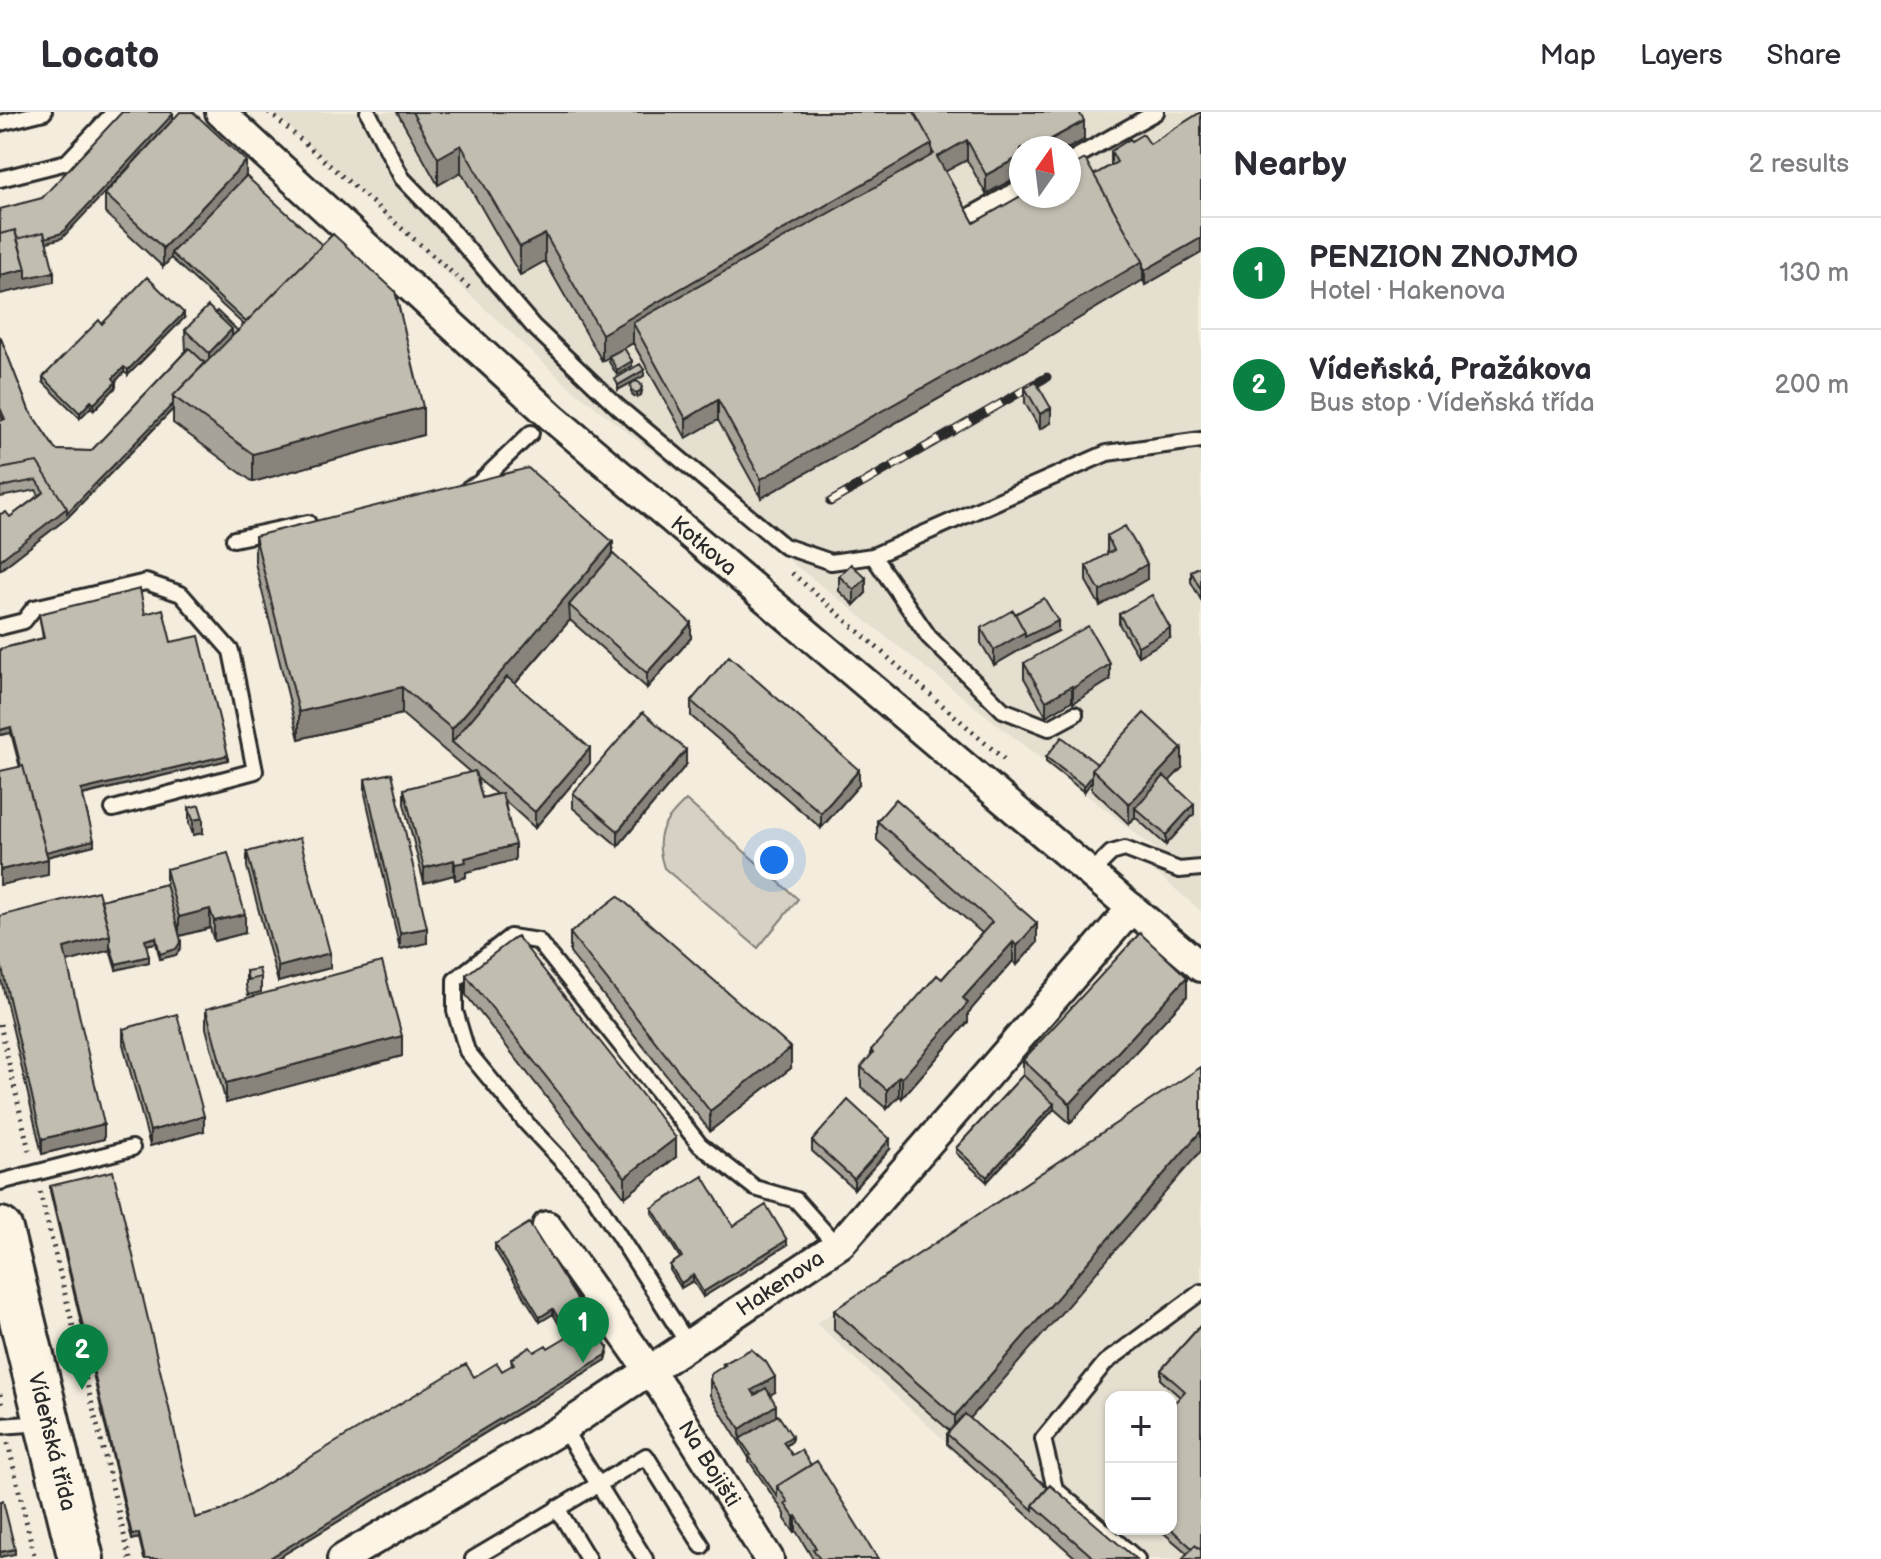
<!DOCTYPE html>
<html lang="en">
<head>
<meta charset="utf-8">
<style>
  body { margin:0; font-family:"Balsamiq Sans",sans-serif; background:#f7f7f7; color:#2b2b33 }
  .controls { position:absolute; right:24px; bottom:24px; display:grid; overflow:hidden; border-radius:16px; box-shadow:0 2px 6px #0004 }
  .controls button { width:72px; height:72px; display:grid; place-items:center; padding:0; border:0; border-bottom:2px solid #e1e1e2; background:#fff; color:#2b2b33; font:40px sans-serif }
  .compass { position:absolute; left:1009px; top:24px; width:72px; height:72px; border-radius:50%; background:#fff; box-shadow:0 2px 6px #0004; rotate:14deg }
  .you { position:absolute; left:774px; top:748px; width:28px; height:28px; margin:-20px; border:6px solid #fff; border-radius:50%; background:#1a73e8; box-shadow:0 0 0 12px #1a73e833 }
  .badge { display:grid; place-items:center; width:52px; height:52px; border-radius:50%; background:#0b8043; color:#fff; font-size:26px; font-weight:700 }
  .pin { position:absolute; translate:-50% -66px; filter:drop-shadow(0 2px 4px #0008) }
  .pin::after { content:''; position:absolute; top:42px; width:28px; height:24px; background:inherit; clip-path:polygon(0 0,100% 0,50% 100%) }
  .list { margin:0; padding:0; list-style:none }
  h2 { display:flex; justify-content:space-between; align-items:center; height:104px; margin:0; padding:0 32px; font-size:34px }
  h2 small { font-size:26px; font-weight:400; color:#7c7c81 }
  .list li { display:grid; grid-template-columns:52px 1fr auto; gap:24px; align-items:center; box-sizing:border-box; height:112px; padding:0 32px; border-top:2px solid #e1e1e2 }
  .list b { display:block; font-size:30px; white-space:nowrap }
  .list p { margin:0; font-size:26px; white-space:nowrap; color:#7c7c81 }
  .list em { font-size:26px; font-style:normal; color:#7c7c81 }
  .map { position:relative; flex:none; width:1201px; height:1447px; overflow:hidden }
  header { display:flex; align-items:center; gap:48px; box-sizing:border-box; height:112px; padding:0 40px; background:#fff; border-bottom:2px solid #e1e1e2 }
  header strong { font-size:38px }
  nav { display:flex; gap:44px; margin-inline-start:auto; font-size:28px }
  main { display:flex }
  aside { flex:1; background:#fff }
  .map>svg:first-child { display:block }
  .built { fill:#e5dfd0; fill-rule:evenodd }
  .green { fill:#d6d1c4; stroke:#807e78; stroke-width:2 }
  .lines { fill:none; stroke-linecap:round; stroke-linejoin:round }
  .service-casing { stroke:#2b2b2b; stroke-width:20 }
  .minor-casing { stroke:#2b2b2b; stroke-width:34 }
  .primary-casing { stroke:#2b2b2b; stroke-width:50 }
  .path { stroke:#2b2b2b; stroke-width:5; stroke-dasharray:2 6; stroke-linecap:butt }
  .service { stroke:#fcf5e5; stroke-width:14 }
  .minor { stroke:#fcf5e5; stroke-width:28 }
  .primary { stroke:#fcf5e5; stroke-width:44 }
  .rail-casing { stroke:#2b2b2b; stroke-width:9 }
  .rail { stroke:#fcf5e5; stroke-width:6; stroke-dasharray:18; stroke-linecap:butt }
  .wall { fill:#a7a398; stroke:#2b2b2b; stroke-width:2; fill-rule:evenodd }
  .shaded-wall { fill:#88847c; stroke:#2b2b2b; stroke-width:2 }
  .building { fill:#c2bdb1; stroke:#2b2b2b; stroke-width:2 }
  .labels { text-anchor:middle; dominant-baseline:central; stroke-width:6; stroke-linejoin:round; paint-order:stroke }
  .street-label { font-size:22px; fill:#2b2b2b; stroke:#fcf5e5 }
</style>
</head>
<body>
<header>
<strong>Locato</strong>
<nav><a>Map</a><a>Layers</a><a>Share</a></nav>
</header>
<main>
<div class="map">
<svg width="1201" height="1447" viewBox="0 0 1201 1447">
  <rect width="100%" height="100%" fill="#f4edde"/>
  <filter id="ink" filterUnits="userSpaceOnUse"><feTurbulence type="fractalNoise" baseFrequency=".0125" numOctaves="2"/><feDisplacementMap in="SourceGraphic" scale="16" xChannelSelector="R" yChannelSelector="G"/><feConvolveMatrix kernelMatrix="1 2 1 2 8 2 1 2 1" color-interpolation-filters="sRGB"/></filter>
  <g filter="url(#ink)">
    <path class="built" d="M273,0H1201V799L1153,758L1159,740L566,272ZM1021,36H1069V84H1021Z
      M1201,968V1447H1074L816,1211ZM1111,1285H1171V1417H1111Z"/>
    <path class="green" d="M686,688L798,787L758,836L664,756C653,722 663,711 686,688Z"/>
    <g class="lines">
      <defs>
        <path id="service" d="M368,0L402,66L447,113L533,214L618,295L784,434L831,450L873,444L929,525L1003,598L1049,616L1075,602
          M0,11L44,0
          M1069,49L1156,0
          M0,67L67,50L114,0
          M973,102L1021,75
          M469,376L478,372L531,321
          M234,427L308,411
          M873,444L1107,341L1201,328
          M0,515L24,509L34,496L146,470L181,482L231,539L255,659L113,697
          M1091,761L1111,741L1125,737L1179,758L1201,756
          M0,1070L132,1036
          M688,1232L591,1080L528,1013L467,939L455,899V868L510,825L538,829L700,1033L755,1076L796,1088L837,1134
          M0,1314L44,1311
          M563,1316L645,1447
          M557,1396L588,1447
          M473,1447L646,1344L702,1434
          M1137,1447L1055,1377L1043,1327L1105,1251L1201,1180"/>
        <g id="minor">
          <path id="s1" d="M220,0L554,307L1201,855"/>
          <path id="s2" d="M547,1114L663,1278L769,1447"/>
          <path id="s3" d="M342,1447L563,1316L841,1131L1132,796"/>
        </g>
        <g id="primary">
          <path id="s4" d="M0,1118L81,1447"/>
        </g>
      </defs>
      <use href="#service" class="service-casing"/>
      <use href="#minor" class="minor-casing"/>
      <use href="#primary" class="primary-casing"/>
      <path class="path" d="M269,0L473,179
        M792,461L1007,650
        M0,912L30,1043
        M40,1080L130,1447
        M0,1282L2,1294
        M8,1331L35,1447"/>
      <use href="#service" class="service"/>
      <use href="#minor" class="minor"/>
      <use href="#primary" class="primary"/>
      <defs>
        <path id="rail" d="M830,390L1047,265"/>
      </defs>
      <use href="#rail" class="rail-casing"/>
      <use href="#rail" class="rail"/>
    </g>
    <path class="wall" d="M397,0H1079L1084,28L986,82L967,48L945,59L974,111L1094,63L1111,53V39L1131,29L1150,32L1201,0V141L1145,173L1143,168L1031,235L761,386L718,308L686,326L633,231L602,249L545,149L520,163L461,60L438,73Z
      M246,64L423,323L253,370L173,311V297L67,406L0,458V402L10,405L39,383L36,378L0,385V309L3,308L0,301V224L29,298L56,338L91,339L186,239L185,218L238,219L244,213L171,146L163,155L105,101V82Z
      M184,206L128,263L124,260L116,269V275L94,298L91,295L80,306L43,270V265L102,212Z
      M609,244L632,254L617,263L609,250Z
      M631,275L642,279L641,283L637,285L633,284L631,280Z
      M1025,276L1051,311L1040,317L1025,291Z
      M255,424L613,442L691,526L647,576L570,508L515,572L590,651L535,716L505,689L515,748L466,760V765L455,768L454,763L424,771L404,692V677L471,661L402,602L299,627L255,451ZM477,666L496,682L482,686Z
      M1107,424L1147,467L1100,494L1086,469V454L1108,442L1107,439Z
      M1201,454V488L1191,470V459Z
      M839,464L866,481L854,493L839,479Z
      M39,502H145L171,530L228,648L83,683L94,733L47,745L48,763L11,621L0,623V537L43,526Z
      M1015,502L1058,519L1025,535L994,553L981,531V516Z
      M1119,502L1170,526L1138,544L1119,512Z
      M1024,551L1110,568L1073,591L1072,589L1046,604L1024,566Z
      M691,589L859,673L821,716L691,604Z
      M1046,645L1097,652L1182,656L1169,669L1194,702L1166,733L1135,705L1129,712L1092,677V669L1084,680L1046,650Z
      M686,653L618,734L573,696V681Z
      M365,667L427,831L400,837L365,682Z
      M189,696L203,721L193,723L189,711Z
      M877,709L1037,831L1017,853L1013,849L968,901V910L902,986L899,984L887,997L861,975V955L871,944V938L942,867L982,821L877,728Z
      M247,740L330,856L278,870L247,755Z
      M166,757L245,821L214,829L210,816L180,824L181,835L176,843L160,847L156,831L146,833L149,850L116,858L110,838L67,850L104,1027L42,1042L0,863V804L101,788L166,772Z
      M570,821L791,956L710,1019L570,841Z
      M246,859L261,865V880L248,883L246,874Z
      M466,863L676,1045L625,1085L466,883Z
      M1187,884L1070,1011L1054,997L987,1070L956,1041V1036L1023,963V948Z
      M206,897L402,944L226,991L206,916Z
      M123,917L204,1019L150,1034L123,932Z
      M812,1029L890,1037L854,1077L812,1039Z
      M50,1074L195,1406L221,1399L474,1265L502,1259L512,1254L511,1247L548,1236L571,1223L567,1216L563,1219L553,1202L540,1210L495,1138V1132L608,1241L606,1248L276,1447H144L139,1426L132,1428L50,1079Z
      M652,1096L733,1114L787,1133L703,1185L693,1169L681,1176L670,1158V1153L680,1146L652,1101Z
      M834,1198L970,1307L1048,1376L1136,1447H1077L947,1332V1322L950,1319L834,1218Z
      M1201,1213V1447H1183L1187,1441L1159,1417H1171L1180,1285L1161,1268V1258Z
      M723,1252L775,1280L770,1283L776,1304L792,1329L786,1334L792,1343L811,1353L878,1447H813L796,1419L794,1420L785,1407V1402L749,1349V1346L710,1283V1268L723,1254Z"/>
    <path class="shaded-wall" d="M173,2V8L62,126L18,138Z
      M1084,9V28L1069,36H1035Z
      M967,28V48L937,64V45Z
      M932,32V60L633,211V231L602,249V222Z
      M461,33V60L438,73V46Z
      M1021,44V63L986,82V63Z
      M246,49V69L171,141V146L163,155V136Z
      M545,122V149L520,163V135Z
      M1201,126V141L1145,173V158Z
      M1143,149V168L1031,235L761,386V367Z
      M26,157L54,160V170L0,182V163Z
      M184,201V206L128,263V258Z
      M232,217V231L209,255V241Z
      M632,249V254L617,263V258Z
      M124,255V260L113,272V266Z
      M644,258V264L618,278V273Z
      M116,270V275L94,298V292Z
      M642,274L641,283L637,285V280Z
      M718,288V308L686,326V307Z
      M91,289V295L80,306V301Z
      M173,292V297L67,406L0,458V448Z
      M423,295V323L253,370V342Z
      M1051,296V311L1040,317V302Z
      M613,430V457L569,493L570,508L459,636L452,630V617Z
      M1147,452V467L1100,494V479Z
      M866,466V481L854,493V478Z
      M1058,509V519L1025,535L994,553V538L1025,520Z
      M691,511V526L647,576V561Z
      M1170,516V526L1138,544V534Z
      M1110,552V568L1073,591V576Z
      M1072,574V589L1046,604V589Z
      M402,575V602L299,627V600Z
      M11,615V621L0,623V618Z
      M590,636V651L535,716V700Z
      M1182,636V656L1140,700L1135,696V705L1129,712V692Z
      M686,638V653L618,734V719Z
      M228,643V648L81,683V678Z
      M859,658V673L821,716V701Z
      M1092,664V669L1084,680V674Z
      M1194,692V702L1166,733V723Z
      M203,706V721L193,723V708Z
      M94,728V733L42,746V740Z
      M515,733V748L466,760V765L455,768V752L465,746Z
      M48,747V763L0,773V758Z
      M454,748V763L424,771V756Z
      M210,797V816L179,824V805Z
      M245,802V821L214,829V809Z
      M1037,811V831L1017,853V834Z
      M427,816V831L400,837V821Z
      M110,823V838L64,851V836Z
      M156,825V831L145,833V828Z
      M181,829V835L176,843L160,847V842Z
      M1013,830V849L968,901V910L902,986V966L963,886Z
      M330,841V856L278,870V855Z
      M149,844V850L116,858V852Z
      M1187,865V884L1070,1011V992Z
      M402,924V944L226,991V971Z
      M791,936V956L710,1019V999Z
      M899,964V984L887,997V978Z
      M1054,992V997L987,1070V1065Z
      M204,1004V1019L150,1034V1019Z
      M104,1012V1027L42,1042V1027Z
      M1201,1019V1039L955,1324V1304Z
      M676,1026V1045L625,1085V1065Z
      M890,1027V1037L854,1077V1067Z
      M787,1128V1133L703,1185V1180Z
      M693,1163V1169L681,1176V1171Z
      M553,1197V1202L540,1210V1205Z
      M608,1236L606,1248L276,1447H268Z
      M775,1265V1280L752,1294V1278Z
      M776,1293V1308L740,1327V1317Z
      M792,1324V1329L783,1336V1330Z
      M796,1404V1419L794,1420V1405Z
      M139,1421V1426L132,1428V1423Z
      M15,1437V1442L0,1445V1440Z"/>
    <path class="building" d="M122,0H171L173,2L62,121L45,126L44,120L17,127L15,118L0,122V97L42,86Z
      M180,0H193L246,49L163,136L105,82Z
      M412,0H914L932,32L602,222L545,122L520,135L461,33L438,46Z
      M914,0H1079L1084,9L1035,36H1021V44L986,63L967,28L937,45L974,111L1021,84H1069V56L1085,47L1143,149L1031,215L761,367L718,288L686,307L633,211L934,42L932,39V32Z
      M1201,0V126L1145,158L1143,154V149L1094,63L1117,50L1111,39L1130,27L1131,29L1143,22L1150,32Z
      M246,64L322,133L246,210L171,141Z
      M15,118L26,157L0,163V122Z
      M44,120L54,160L26,166V157L17,127Z
      M333,122L395,179L423,295L253,342L173,284Z
      M147,165L184,201L128,258L124,255L113,266L116,270L94,292L91,289L80,301L43,265L99,208L102,212Z
      M208,194L232,217L209,241L185,218Z
      M217,199L238,219L232,224V217L215,201Z
      M0,224L29,298L56,338L91,339L189,236L205,251L173,284V292L67,401V396L37,350L0,357V309L5,307L0,296Z
      M624,236L632,249L617,258L609,244Z
      M640,252L644,258L618,273L615,267Z
      M630.5 275a5.5 5.5 0 1 1 11 0a5.5 5.5 0 1 1-11 0Z
      M1036,270L1051,296L1040,302L1025,276Z
      M37,350L67,396L0,448V402L6,400L10,405L44,380L36,368L0,375V357Z
      M528,356L613,430L452,617L402,575L299,600L255,424Z
      M1125,414L1147,452L1100,479L1086,454L1114,438L1107,424Z
      M613,442L691,511L647,561L569,493Z
      M851,452L866,466L854,478L839,464Z
      M1201,454V478L1191,459Z
      M140,477L145,502L163,497L171,530L199,524L228,643L81,678L94,728L46,740L23,654H21L11,615L0,618V537L44,526L39,502Z
      M1152,483L1170,516L1138,534L1119,502Z
      M1044,486L1058,509L1025,525V520L1015,502Z
      M1013,498L1025,520L994,538L981,516Z
      M1088,514L1110,552L1073,576L1072,574L1046,589L1024,551Z
      M729,544L859,658L821,701L691,589Z
      M507,565L590,636L535,700L452,630Z
      M643,600L686,638L618,719L573,681Z
      M1144,601L1182,636L1129,692L1092,657Z
      M1062,625L1097,652L1092,657V664L1084,674L1046,645Z
      M23,654L48,747L0,758V659Z
      M475,659L482,686L502,681L515,733L465,746L466,750L455,752L454,748L424,756L404,677Z
      M392,661L427,816L400,821L365,667Z
      M1164,664L1194,692L1166,723L1135,696Z
      M896,687L1037,811L1017,834L1013,830L963,886L968,891L902,966L899,964L887,978L861,955L873,941L871,938L937,863L942,867L992,810L877,709Z
      M199,693L203,706L193,708L189,696Z
      M300,726L330,841L278,855L247,740Z
      M228,741L245,802L214,809L210,797L179,805L166,757Z
      M166,772L181,829L176,837L160,842L156,825L145,828L149,844L116,852L110,833V823L101,788Z
      M98,779L110,823L64,836L104,1012L42,1027L0,848V804Z
      M618,784L791,936L710,999L570,821Z
      M1140,821L1187,865L1070,992L1023,948Z
      M517,824L676,1026L625,1065L466,863Z
      M382,850L402,924L226,971L206,897Z
      M259,857L261,865L248,868L246,859Z
      M177,902L204,1004L150,1019L123,917Z
      M1201,955V1019L955,1304L834,1198Z
      M1023,963L1054,992L987,1065L956,1036Z
      M848,988L890,1027L854,1067L812,1029Z
      M113,1059L195,1406L221,1399L466,1252L474,1265L497,1251L502,1259L514,1252L511,1247L530,1235L534,1240L546,1233L548,1236L573,1221L567,1211L563,1214L553,1197L540,1205L495,1132L529,1111L608,1236L606,1243L268,1447H145L139,1421L132,1423L50,1074Z
      M703,1064L733,1114L766,1093L787,1128L703,1180L693,1163L681,1171L670,1153L682,1145L652,1096Z
      M1201,1213V1438L1195,1433L1192,1436L1171,1417V1295L1185,1279L1161,1258Z
      M751,1237L766,1250L775,1265L752,1278L755,1283L766,1276L776,1293L740,1317L710,1268L711,1262L725,1253L723,1252Z
      M965,1302L1048,1376L1033,1393V1398L947,1322Z
      M778,1303L792,1324L783,1330L792,1343L801,1338L811,1353L777,1374V1384L749,1344L751,1343L740,1327Z
      M817,1349L878,1447H820L813,1437L816,1436L796,1404L794,1405L785,1392L788,1390L777,1374Z
      M1050,1373L1136,1447H1095L1033,1393Z
      M3,1389L15,1437L0,1440V1390Z
      M1195,1433L1201,1438V1447H1184L1183,1446Z"/>
  </g>
  <g class="labels">
    <g class="street-label">
      <text stroke="none"><textPath href="#s1" startOffset="650">Kotkova</textPath></text>
      <text stroke="none"><textPath href="#s3" startOffset="518">Hakenova</textPath></text>
      <text stroke="none"><textPath href="#s4" startOffset="218">Vídeňská třída</textPath></text>
      <text stroke="none"><textPath href="#s2" startOffset="288">Na Bojišti</textPath></text>
    </g>
  </g>
</svg>
<div class="controls">
<button>+</button>
<button>−</button>
</div>
<svg class="compass" viewBox="-18 -18 36 36"><path d="M0-13l5 13h-10z" fill="#e53935"/><path d="M0 13l5-13h-10z" fill="#7c7c81"/></svg>
<div class="you"></div>
<div class="pin badge" style="left:583px;top:1251px">1</div>
<div class="pin badge" style="left:82px;top:1278px">2</div>
</div>
<aside>
<h2>Nearby<small>2 results</small></h2>
<ul class="list">
<li><span class="badge">1</span><div><b>PENZION ZNOJMO</b><p>Hotel · Hakenova</p></div><em>130 m</em></li>
<li><span class="badge">2</span><div><b>Vídeňská, Pražákova</b><p>Bus stop · Vídeňská třída</p></div><em>200 m</em></li>
</ul>
</aside>
</main>
</body>
</html>
